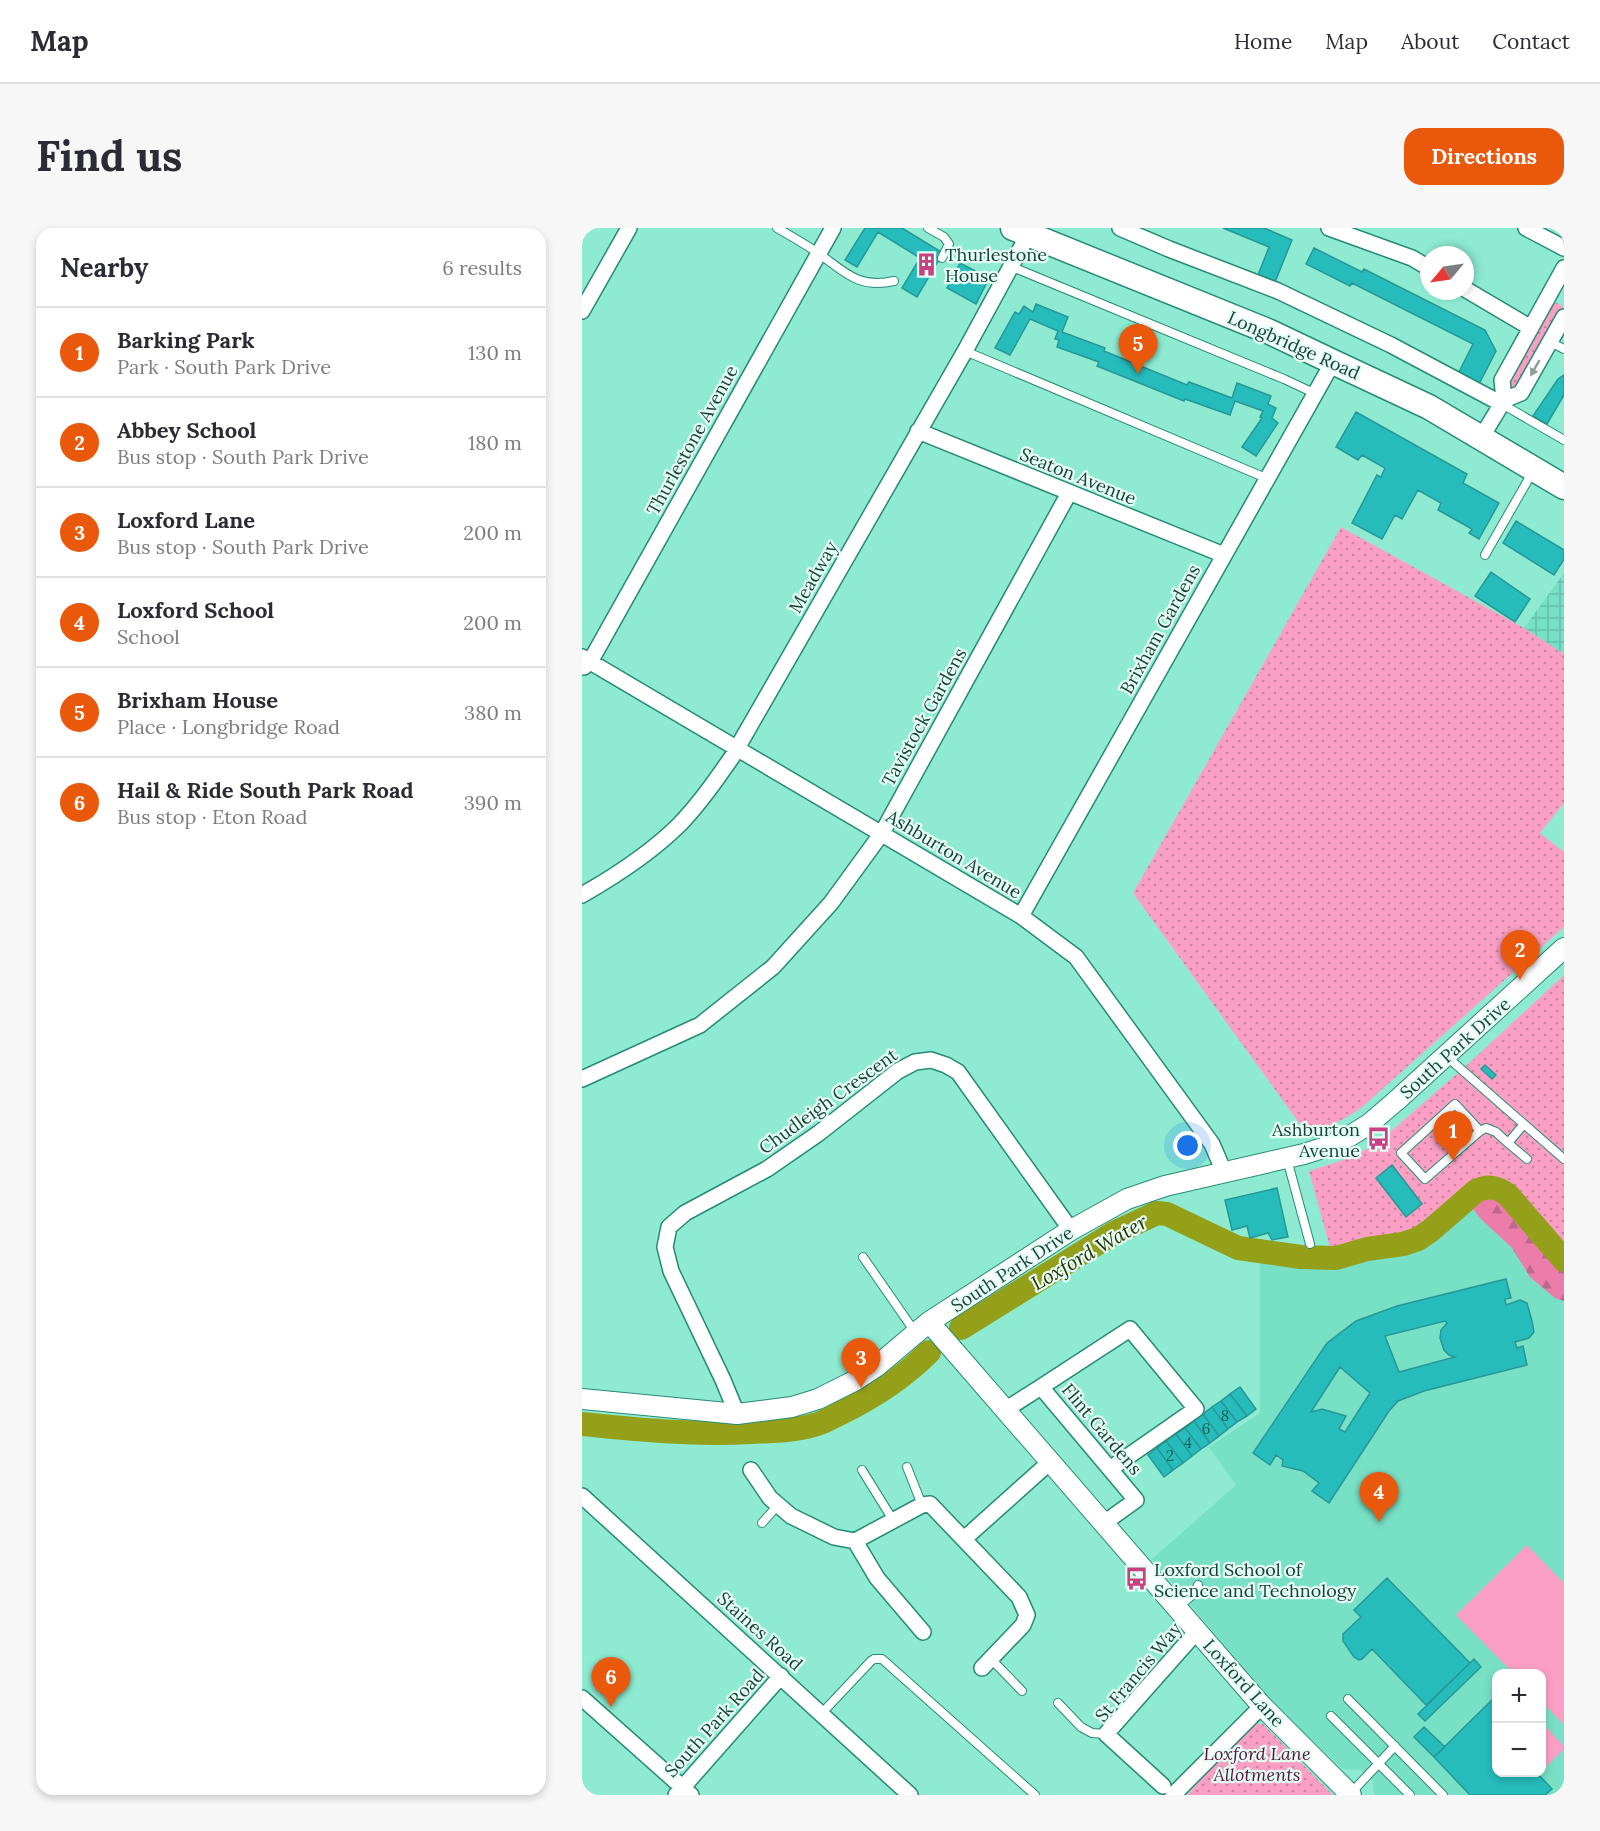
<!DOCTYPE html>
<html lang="en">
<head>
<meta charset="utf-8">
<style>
  body { margin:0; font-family:Lora,serif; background:#f7f7f7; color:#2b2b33 }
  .controls { position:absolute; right:18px; bottom:18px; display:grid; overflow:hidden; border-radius:12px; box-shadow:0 3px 9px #0003 }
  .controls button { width:54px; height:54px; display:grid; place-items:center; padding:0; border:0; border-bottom:2px solid #e1e1e2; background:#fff; color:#2b2b33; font:30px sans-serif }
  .compass { position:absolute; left:838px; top:18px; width:54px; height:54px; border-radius:50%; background:#fff; box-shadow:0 3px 9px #0003; rotate:241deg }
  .you { position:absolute; left:606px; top:918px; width:21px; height:21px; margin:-15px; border:4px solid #fff; border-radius:50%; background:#1a73e8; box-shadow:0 0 0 9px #1a73e833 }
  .badge { display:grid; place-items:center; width:39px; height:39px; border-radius:50%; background:#ea580c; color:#fff; font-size:20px; font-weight:700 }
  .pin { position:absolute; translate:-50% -50px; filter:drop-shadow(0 2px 3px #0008) }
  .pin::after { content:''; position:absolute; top:32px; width:21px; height:18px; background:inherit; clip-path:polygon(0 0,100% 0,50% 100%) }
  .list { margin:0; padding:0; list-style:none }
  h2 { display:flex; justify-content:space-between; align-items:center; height:78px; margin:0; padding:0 24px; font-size:26px }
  h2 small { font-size:20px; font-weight:400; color:#7c7c81 }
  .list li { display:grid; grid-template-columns:39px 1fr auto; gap:18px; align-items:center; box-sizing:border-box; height:90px; padding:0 24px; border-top:2px solid #e1e1e2 }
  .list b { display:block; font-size:22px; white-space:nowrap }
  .list p { margin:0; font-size:20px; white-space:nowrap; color:#7c7c81 }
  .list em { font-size:20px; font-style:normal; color:#7c7c81 }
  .map { position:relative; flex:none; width:982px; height:1567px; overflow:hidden; border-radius:18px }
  header { display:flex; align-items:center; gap:36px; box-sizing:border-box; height:84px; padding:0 30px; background:#fff; border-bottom:2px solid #e1e1e2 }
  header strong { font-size:28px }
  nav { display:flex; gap:33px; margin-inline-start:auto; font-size:21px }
  .intro { display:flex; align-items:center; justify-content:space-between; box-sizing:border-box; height:144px; padding:0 36px }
  h1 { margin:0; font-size:42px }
  .button { padding:15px 27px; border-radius:18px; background:#ea580c; color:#fff; font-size:21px; font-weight:700 }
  main { display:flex; gap:36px; padding:0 36px }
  aside { flex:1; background:#fff; border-radius:18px; box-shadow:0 3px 9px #0003 }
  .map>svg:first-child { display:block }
  .built { fill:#78e0c5; fill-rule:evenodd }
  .industrial { fill:url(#industrial-grid) }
  .grass { fill:#fba0c4 }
  .forest { fill:url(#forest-firs) }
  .park { fill:url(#park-dots) }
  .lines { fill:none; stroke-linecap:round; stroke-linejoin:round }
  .river { stroke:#94a019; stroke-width:24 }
  .building { fill:#26bcbc; stroke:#279797; stroke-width:1.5; fill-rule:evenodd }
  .service-casing { stroke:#278a74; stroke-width:10 }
  .minor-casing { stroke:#278a74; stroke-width:18 }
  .tertiary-casing { stroke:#278a74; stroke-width:22 }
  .primary-casing { stroke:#278a74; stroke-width:27 }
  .service { stroke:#fff; stroke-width:8 }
  .minor { stroke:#fff; stroke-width:15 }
  .tertiary { stroke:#fff; stroke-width:20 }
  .primary { stroke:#fff; stroke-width:24 }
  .oneway { fill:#8c9f9a }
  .labels { text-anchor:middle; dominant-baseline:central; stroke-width:4.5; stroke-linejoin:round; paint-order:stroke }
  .number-label { font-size:15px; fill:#1c5e58 }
  .poi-label { font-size:18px; fill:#183f36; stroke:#e4fdf5; text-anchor:start }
  .street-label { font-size:18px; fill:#183f36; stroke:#e4fdf5 }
  .park-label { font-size:18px; font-style:italic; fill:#591436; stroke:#e4fdf5 }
  .water-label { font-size:20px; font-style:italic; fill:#2c3000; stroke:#e4fdf5 }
</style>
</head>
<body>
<header>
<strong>Map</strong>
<nav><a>Home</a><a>Map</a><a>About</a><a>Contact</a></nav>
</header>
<div class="intro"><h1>Find us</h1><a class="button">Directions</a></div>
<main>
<aside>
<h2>Nearby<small>6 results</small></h2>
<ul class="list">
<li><span class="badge">1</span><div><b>Barking Park</b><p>Park · South Park Drive</p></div><em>130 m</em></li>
<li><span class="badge">2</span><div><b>Abbey School</b><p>Bus stop · South Park Drive</p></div><em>180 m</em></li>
<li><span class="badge">3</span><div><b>Loxford Lane</b><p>Bus stop · South Park Drive</p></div><em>200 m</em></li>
<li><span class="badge">4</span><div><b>Loxford School</b><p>School</p></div><em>200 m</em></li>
<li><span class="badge">5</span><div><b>Brixham House</b><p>Place · Longbridge Road</p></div><em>380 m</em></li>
<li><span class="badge">6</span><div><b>Hail &amp; Ride South Park Road</b><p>Bus stop · Eton Road</p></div><em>390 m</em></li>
</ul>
</aside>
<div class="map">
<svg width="982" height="1567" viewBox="0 0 982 1567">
  <defs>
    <pattern id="industrial-grid" width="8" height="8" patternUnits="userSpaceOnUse" patternTransform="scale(1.5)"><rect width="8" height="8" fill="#78e0c5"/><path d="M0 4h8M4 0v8" fill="none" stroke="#67c1aa"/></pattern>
    <pattern id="forest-firs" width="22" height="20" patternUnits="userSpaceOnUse" patternTransform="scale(1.5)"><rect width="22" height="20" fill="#ec7dab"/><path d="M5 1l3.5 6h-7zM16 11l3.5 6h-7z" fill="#be688c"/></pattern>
    <pattern id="park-dots" width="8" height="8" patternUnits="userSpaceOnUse" patternTransform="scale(1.5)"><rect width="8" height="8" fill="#fba0c4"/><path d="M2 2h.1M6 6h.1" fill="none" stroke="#ca84a0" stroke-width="1.8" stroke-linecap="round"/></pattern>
  </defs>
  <rect width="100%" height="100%" fill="#8eebd2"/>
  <path class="built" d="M902,967L915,969L923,974L982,1041V1567H792L791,1553L779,1542L761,1541L697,1481L570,1331L654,1257L627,1219L678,1185V1031L744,1039L783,1029L824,1023L838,1019L849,1012L892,974ZM915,1446H960V1544H915Z"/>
  <path class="industrial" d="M982,345V426L942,400Z"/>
  <path class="grass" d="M945,1317L982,1355V1497L960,1474V1446L931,1445L874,1387Z
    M960,1495L982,1518V1521L961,1542L960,1540Z"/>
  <path class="forest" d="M902,967L915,969L923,974L982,1041V1073L973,1070L948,1049L930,1020L898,990L888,977Z"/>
  <path class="park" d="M971,73L981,78L936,159L928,161L925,153Z
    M759,299L942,400L982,426V575L958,605L982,624V699L779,880C762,892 744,900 725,906L551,665Z
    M982,747V1025L930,966C922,961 914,955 905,956C881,958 854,998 831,1009C817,1016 800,1015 786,1017C774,1019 762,1024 750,1027L727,943L773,928L800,911L886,836Z
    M669,1495L681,1496L751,1567H605Z"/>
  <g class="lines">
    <path class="river" d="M379,1100L532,1005L575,985L585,986L656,1020L719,1029L754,1030L785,1021L821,1016L836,1011L848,1003L894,963C906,957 915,959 926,967L982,1032
      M0,1196C56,1202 112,1207 169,1204C190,1203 211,1203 232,1197C241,1195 249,1190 257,1186C290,1170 321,1150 347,1124"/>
  </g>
  <path class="building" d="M283,0H320L361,25L335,69L320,60L338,30L296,4L275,39L263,32Z
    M641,0H682L710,12L693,54L676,47L687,19Z
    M732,20L780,44L782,41L903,102L914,123L897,156L876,146L891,116L770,55L768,58L724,36Z
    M378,35L407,50L394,76L365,60Z
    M454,76L486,89L480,104L523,120L522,123L605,157L607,154L650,170L655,155L689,168L686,176L694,180L690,190L696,195L674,228L660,219L680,190L678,189L681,183L653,173L648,187L603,171L602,173L515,138L517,134L475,119L477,112L473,111L476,103L448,91L428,127L413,120L433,84L437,86L442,78L451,84Z
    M982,147V167L965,196L951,188L976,151Z
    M774,184L885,246L881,255L917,275L897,311L887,305L890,301L856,282L859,275L836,262L820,291L813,287L800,311L770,295L795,247L799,249L803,240L780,227L776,232L754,219Z
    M934,293L982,322V331L972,347L921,315Z
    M909,344L948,371L933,394L893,368Z
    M903,837L914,847L910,851L899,841Z
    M810,937L840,976L824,989L794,950Z
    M695,960L706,1009L690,1012L686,1005L668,1010L665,998L650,1002L643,972Z
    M924,1051L929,1070L923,1071L924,1077L938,1072L945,1075L950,1093L952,1104L947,1110L933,1114L935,1120L941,1118L945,1137L842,1163L816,1173L807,1183L747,1275L730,1263L737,1255L721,1243L700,1238L701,1232L694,1227L688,1237L671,1225L745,1115L774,1093L815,1078ZM863,1093L865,1095L859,1102L858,1110L862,1122L867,1127L873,1129L817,1144L803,1108ZM758,1139L788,1165L763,1204L757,1201L764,1188L740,1181L729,1184Z
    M658,1159L674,1181L665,1188L648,1166Z
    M648,1166L665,1188L655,1194L639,1173Z
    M639,1173L655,1194L646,1201L630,1179Z
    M630,1179L646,1201L637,1208L621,1186Z
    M621,1186L637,1208L628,1215L612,1193Z
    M612,1193L628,1215L619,1221L603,1200Z
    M603,1200L619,1221L610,1228L594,1206Z
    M594,1206L610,1228L601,1235L584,1213Z
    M584,1213L601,1235L591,1242L575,1220Z
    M575,1220L591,1242L582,1249L566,1227Z
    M805,1350L888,1435L844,1477L790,1421L780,1431L777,1432L772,1429L761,1413V1406L779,1389L772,1382Z
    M892,1431L899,1439L843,1493L836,1486Z
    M915,1467V1504L911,1507L915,1510V1544H954L970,1561L963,1567H888L852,1529Z
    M842,1499L863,1519L852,1529L832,1509Z"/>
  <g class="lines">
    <defs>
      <path id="service" d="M195,0C209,8 223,16 236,25C263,44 276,61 312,53
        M346,0L362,9L367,16L360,30
        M428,38L702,151L734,166
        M968,114L982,121
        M383,123L684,250
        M920,176L982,212
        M903,327L950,245
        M864,828L982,931
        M898,903L873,876L819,925L843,951L898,903L904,900L914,904L926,915L942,896
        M926,915L945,931
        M705,931L728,1016
        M281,1029L333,1104
        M325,1239L340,1277
        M280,1242L311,1292
        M180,1295L196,1277
        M596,1379L613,1365L616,1357
        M409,1431L440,1463
        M766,1471L861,1567
        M476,1475L499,1499L510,1505L524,1506
        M239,1486L289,1433L292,1431H300L453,1567
        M749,1488L828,1567
        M769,1565L813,1518"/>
      <path id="minor" d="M538,0L587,21L696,63L809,117L920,176
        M747,0L830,30L847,40
        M944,0L982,20
        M982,40L920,152L922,172L939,165L982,89
        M883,61L949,100
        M0,83L47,0
        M336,203L642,327
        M899,210L922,172
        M0,429L439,688L494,729L630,916L642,944
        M2,439L8,434L251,0
        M0,667C35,647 70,624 98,596C118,575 134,552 150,529L383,123L446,7
        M439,688L751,134
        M0,851L118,797L191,739L249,675L300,605L487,265
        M459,1159L548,1101L614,1181L528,1241
        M423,1182L459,1159L554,1272L522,1295
        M155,1186L141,1152L89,1043L83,1019L87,999L103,985L185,941L237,905L316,843L333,834L349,832L364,837L376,844L489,1002
        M169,1242L188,1270L209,1288L252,1309L273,1313L340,1277L348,1276L437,1369L445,1387L441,1397L400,1440
        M0,1268L328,1567
        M382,1311L468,1234
        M273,1313L295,1350L341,1404
        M0,1470L109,1567
        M581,1558L524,1506L616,1402
        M94,1567L199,1448
        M591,1567L680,1478"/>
      <path id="tertiary" d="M347,1094L680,1478L769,1567
        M0,1171L155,1186L210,1179L236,1171L272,1153L295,1138L347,1094L489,1002L545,971L583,958L722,926L747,918L768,908L787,896L814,873L982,720"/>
      <path id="primary" d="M431,0L688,104L751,134L847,179L982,259"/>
    </defs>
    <use href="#service" class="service-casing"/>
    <use href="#minor" class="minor-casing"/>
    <use href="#tertiary" class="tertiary-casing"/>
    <use href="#primary" class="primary-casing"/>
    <use href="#service" class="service"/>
    <use href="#minor" class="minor"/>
    <use href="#tertiary" class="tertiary"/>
    <use href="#primary" class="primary"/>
  </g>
  <defs><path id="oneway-solid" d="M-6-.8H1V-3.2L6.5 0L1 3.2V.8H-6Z" transform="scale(1.5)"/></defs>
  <use class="oneway" href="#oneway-solid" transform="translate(953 140) rotate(120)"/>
  <defs>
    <symbol id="building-bare" viewBox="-9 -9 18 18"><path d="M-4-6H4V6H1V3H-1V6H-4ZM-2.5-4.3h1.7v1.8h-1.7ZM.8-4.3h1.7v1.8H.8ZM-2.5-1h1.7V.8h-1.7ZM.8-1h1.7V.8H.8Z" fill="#c74181" stroke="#e4fdf5" stroke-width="2.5" paint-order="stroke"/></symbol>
    <symbol id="bus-bare" viewBox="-9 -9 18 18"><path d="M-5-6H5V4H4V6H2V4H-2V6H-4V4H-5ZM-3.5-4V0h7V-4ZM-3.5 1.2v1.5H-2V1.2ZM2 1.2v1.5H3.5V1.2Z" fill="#c74181" stroke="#e4fdf5" stroke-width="2.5" paint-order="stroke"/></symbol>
  </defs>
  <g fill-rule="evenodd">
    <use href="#building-bare" x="328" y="20" width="33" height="33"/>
    <use href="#bus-bare" x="780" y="894" width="33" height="33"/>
    <use href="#bus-bare" x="538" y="1334" width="33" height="33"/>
  </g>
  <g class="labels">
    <g class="number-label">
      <text x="643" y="1187">8</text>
      <text x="624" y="1200">6</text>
      <text x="606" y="1214">4</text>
      <text x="588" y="1227">2</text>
    </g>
    <g class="poi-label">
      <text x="363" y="26">Thurlestone<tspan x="363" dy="21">House</tspan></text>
      <text x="778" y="901" text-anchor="end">Ashburton<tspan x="778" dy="21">Avenue</tspan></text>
      <text x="572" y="1341">Loxford School of<tspan x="572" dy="21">Science and Technology</tspan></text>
    </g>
    <g class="street-label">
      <text transform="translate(712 117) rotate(24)">Longbridge Road</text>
      <text transform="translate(110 212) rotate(-61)">Thurlestone Avenue</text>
      <text transform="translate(496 248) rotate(22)">Seaton Avenue</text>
      <text transform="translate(231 349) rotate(-60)">Meadway</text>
      <text transform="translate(578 401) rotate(-61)">Brixham Gardens</text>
      <text transform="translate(342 489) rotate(-61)">Tavistock Gardens</text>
      <text transform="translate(372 626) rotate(31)">Ashburton Avenue</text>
      <text transform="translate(873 820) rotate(-42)">South Park Drive</text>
      <text transform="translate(246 873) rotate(-36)">Chudleigh Crescent</text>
      <text transform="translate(430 1041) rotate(-33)">South Park Drive</text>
      <text transform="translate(520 1201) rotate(50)">Flint Gardens</text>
      <text transform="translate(178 1403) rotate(42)">Staines Road</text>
      <text transform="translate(556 1444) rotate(-50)">St Francis Way</text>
      <text transform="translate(662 1455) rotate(48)">Loxford Lane</text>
      <text transform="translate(132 1495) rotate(-48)">South Park Road</text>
    </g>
    <g class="park-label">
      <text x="675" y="1525">Loxford Lane<tspan x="675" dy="21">Allotments</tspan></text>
    </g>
    <g class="water-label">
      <text transform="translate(507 1024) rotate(-30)">Loxford Water</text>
    </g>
  </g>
</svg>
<div class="controls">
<button>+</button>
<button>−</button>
</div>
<svg class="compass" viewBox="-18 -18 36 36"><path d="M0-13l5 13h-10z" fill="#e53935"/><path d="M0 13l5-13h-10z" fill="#7c7c81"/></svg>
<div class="you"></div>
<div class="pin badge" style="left:871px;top:933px">1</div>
<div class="pin badge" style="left:938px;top:752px">2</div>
<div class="pin badge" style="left:279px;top:1160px">3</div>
<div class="pin badge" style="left:797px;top:1294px">4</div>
<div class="pin badge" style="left:556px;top:146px">5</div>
<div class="pin badge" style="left:29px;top:1479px">6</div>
</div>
</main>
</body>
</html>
